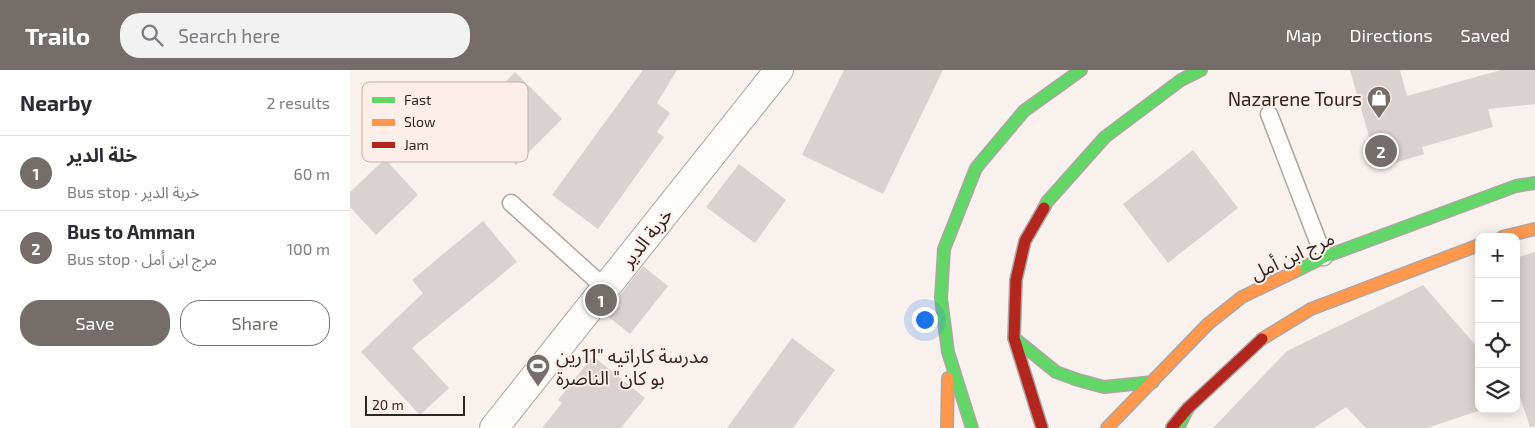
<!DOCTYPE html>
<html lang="en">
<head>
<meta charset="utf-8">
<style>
  body { margin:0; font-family:"Exo 2","Noto Sans Arabic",sans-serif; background:#f2f2f3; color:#2b2b33 }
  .controls { position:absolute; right:15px; bottom:15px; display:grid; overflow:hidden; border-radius:10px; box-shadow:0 2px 12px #0003 }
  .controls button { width:45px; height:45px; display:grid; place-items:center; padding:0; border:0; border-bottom:1px solid #e1e1e2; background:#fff; color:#2b2b33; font:25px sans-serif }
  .scale { position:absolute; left:15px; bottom:12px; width:100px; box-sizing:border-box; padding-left:5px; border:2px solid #2d2623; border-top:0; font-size:14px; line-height:18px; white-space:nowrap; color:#2d2623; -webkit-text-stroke:4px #feeee9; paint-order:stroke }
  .you { position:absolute; left:574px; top:249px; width:18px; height:18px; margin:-12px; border:4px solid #fff; border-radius:50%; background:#1a73e8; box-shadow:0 0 0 8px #1a73e833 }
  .badge { display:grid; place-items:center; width:32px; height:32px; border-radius:50%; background:#746d6a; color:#fff; font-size:16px; font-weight:700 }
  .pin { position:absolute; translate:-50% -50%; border:2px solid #fff; box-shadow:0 1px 5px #0006 }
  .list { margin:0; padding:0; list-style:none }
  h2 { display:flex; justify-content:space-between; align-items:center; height:65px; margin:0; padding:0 20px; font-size:21px }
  h2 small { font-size:16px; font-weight:400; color:#7c7c81 }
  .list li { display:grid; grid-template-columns:32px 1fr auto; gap:15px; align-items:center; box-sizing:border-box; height:75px; padding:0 20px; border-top:1px solid #e1e1e2 }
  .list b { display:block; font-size:19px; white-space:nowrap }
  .list p { margin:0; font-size:16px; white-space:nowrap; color:#7c7c81 }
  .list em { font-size:16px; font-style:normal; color:#7c7c81 }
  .actions { display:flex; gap:10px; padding:15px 20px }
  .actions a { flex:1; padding:11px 0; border:1px solid #746d6a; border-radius:20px; text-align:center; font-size:18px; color:#746d6a }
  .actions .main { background:#746d6a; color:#fff }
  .icon { flex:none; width:28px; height:28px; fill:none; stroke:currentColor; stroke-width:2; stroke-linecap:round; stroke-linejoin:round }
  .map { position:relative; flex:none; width:1185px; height:358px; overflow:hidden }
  header { display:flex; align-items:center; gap:30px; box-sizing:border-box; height:70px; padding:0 25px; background:#746d6a; color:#fff }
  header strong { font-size:24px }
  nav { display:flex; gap:28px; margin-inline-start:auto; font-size:18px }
  .search { width:350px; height:45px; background:#f2f2f3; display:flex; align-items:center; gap:12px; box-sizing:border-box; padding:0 18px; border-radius:20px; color:#7c7c81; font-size:19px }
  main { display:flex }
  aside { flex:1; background:#fff }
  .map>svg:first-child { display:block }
  .building { fill:#dad2d0 }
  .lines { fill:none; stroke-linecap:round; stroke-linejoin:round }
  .lane-casing { stroke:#ada6a3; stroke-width:19 }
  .street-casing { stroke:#ada6a3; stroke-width:30 }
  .fast-casing { stroke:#ada6a3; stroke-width:14 }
  .slow-casing { stroke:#ada6a3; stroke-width:14 }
  .jam-casing { stroke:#ada6a3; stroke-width:14 }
  .lane { stroke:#fefdfc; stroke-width:16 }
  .street { stroke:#fefdfc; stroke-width:28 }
  .fast { stroke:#63d668; stroke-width:11 }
  .slow { stroke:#ff974d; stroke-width:11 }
  .jam { stroke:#b3261e; stroke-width:11 }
  .labels { text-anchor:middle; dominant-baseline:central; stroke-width:4; stroke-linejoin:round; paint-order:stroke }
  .poi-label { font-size:19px; fill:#2d2623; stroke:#feeee9; text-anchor:end }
  .street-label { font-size:19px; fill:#2d2623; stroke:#feeee9 }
  .key { fill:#feeee9; stroke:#bfb2ae; stroke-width:1 }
  .key-label { font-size:14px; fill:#2d2623 }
</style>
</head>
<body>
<header>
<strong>Trailo</strong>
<div class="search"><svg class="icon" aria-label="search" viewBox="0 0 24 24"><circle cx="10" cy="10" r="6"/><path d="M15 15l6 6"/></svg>Search here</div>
<nav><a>Map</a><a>Directions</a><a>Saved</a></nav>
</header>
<main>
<aside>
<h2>Nearby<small>2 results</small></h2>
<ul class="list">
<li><span class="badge">1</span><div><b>خلة الدير</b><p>Bus stop · خربة الدير</p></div><em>60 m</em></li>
<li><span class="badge">2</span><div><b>Bus to Amman</b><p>Bus stop · مرج ابن أمل</p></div><em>100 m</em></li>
</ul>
<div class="actions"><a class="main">Save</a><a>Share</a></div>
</aside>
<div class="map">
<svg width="1185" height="358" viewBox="0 0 1185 358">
  <rect width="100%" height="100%" fill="#f9f1ee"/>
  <path class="building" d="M293,0H327L307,33L320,43L307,62L314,67L248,159L202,125Z
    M494,0H593L533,124L452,85Z
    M1000,0H1050L1057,26L1151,0H1185V34L1138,39L1143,57L1072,77L1074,84L1028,98Z
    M165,2L212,49L166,95L120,48Z
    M843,80L888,138L818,193L773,134Z
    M35,89L68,125L26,165L0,137V122Z
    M389,94L436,130L405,173L356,137Z
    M133,151L167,192L62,278L99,318L70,345L11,282L73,223L62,210Z
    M1185,182V356L1180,357L1170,327L1166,329V322L1170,327L1166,315V188Z
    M293,196L318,216L280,264L255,244Z
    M1073,215L1129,279V339H1134L1077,358H1016L996,337L964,358H863L937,281Z
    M442,268L485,300L443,358H377Z
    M243,286L295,328L271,358H192L212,333L208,330Z"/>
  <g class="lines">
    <defs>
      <path id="lane" d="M919,44L974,187
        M161,133L255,218"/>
      <path id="street" d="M144,358L429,0"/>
      <path id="fast" d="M694,138L697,132L755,67L831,10L851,0
        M946,201L974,187L1166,116L1185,113
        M664,268L706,302L728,310L754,317L803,312
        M622,358L598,282L591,228L594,179L626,98L674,41L731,0
        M828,358L838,338"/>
      <path id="slow" d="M1152,167L1185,159
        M912,269L961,239L1129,175
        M597,358L598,308
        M757,358L858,254L892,227L946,201"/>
      <path id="jam" d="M822,357L838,338L912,269
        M692,358L664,268L666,210L675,171L694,138"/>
    </defs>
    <use href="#lane" class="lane-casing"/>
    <use href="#street" class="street-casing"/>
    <use href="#fast" class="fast-casing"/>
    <use href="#slow" class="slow-casing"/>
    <use href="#jam" class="jam-casing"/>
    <use href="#lane" class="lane"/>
    <use href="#street" class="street"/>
    <use href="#fast" class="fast"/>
    <use href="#slow" class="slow"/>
    <use href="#jam" class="jam"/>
  </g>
  <defs>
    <symbol id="shop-pin" viewBox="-11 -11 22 30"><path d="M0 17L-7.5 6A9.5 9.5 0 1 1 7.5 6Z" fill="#746d6a" stroke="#feeee9"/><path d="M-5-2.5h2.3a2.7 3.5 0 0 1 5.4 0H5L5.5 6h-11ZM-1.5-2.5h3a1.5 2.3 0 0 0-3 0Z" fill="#fff"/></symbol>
    <symbol id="stadium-pin" viewBox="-11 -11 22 30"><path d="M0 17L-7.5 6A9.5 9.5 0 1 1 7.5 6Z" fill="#746d6a" stroke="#feeee9"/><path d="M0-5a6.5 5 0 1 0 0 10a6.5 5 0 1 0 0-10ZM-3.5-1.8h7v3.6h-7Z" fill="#fff"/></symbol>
  </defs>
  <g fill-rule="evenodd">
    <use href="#shop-pin" x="1015" y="14" width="28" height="38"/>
    <use href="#stadium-pin" x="174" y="282" width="28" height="38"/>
  </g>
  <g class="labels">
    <g class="poi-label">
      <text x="1012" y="28">Nazarene Tours</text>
      <text x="206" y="285" text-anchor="start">مدرسة كاراتيه "11رين<tspan x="206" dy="22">بو كان" الناصرة</tspan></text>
    </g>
    <g class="street-label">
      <text transform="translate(296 167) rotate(-51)">خربة الدير</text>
      <text transform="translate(942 185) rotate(-25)">مرج ابن أمل</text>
    </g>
  </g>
  <rect x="12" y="12" width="166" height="80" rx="8" class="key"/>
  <rect x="22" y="27" width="23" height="6" fill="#63d668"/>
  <rect x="22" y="49" width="23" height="7" fill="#ff974d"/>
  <rect x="22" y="72" width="23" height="6" fill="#b3261e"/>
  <g class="key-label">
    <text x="54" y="35">Fast</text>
    <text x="54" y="57">Slow</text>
    <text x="54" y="80">Jam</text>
  </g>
</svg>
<div class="controls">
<button>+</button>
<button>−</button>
<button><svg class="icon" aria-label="locate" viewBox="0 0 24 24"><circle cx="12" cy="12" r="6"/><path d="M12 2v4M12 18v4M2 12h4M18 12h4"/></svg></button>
<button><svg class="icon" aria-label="layers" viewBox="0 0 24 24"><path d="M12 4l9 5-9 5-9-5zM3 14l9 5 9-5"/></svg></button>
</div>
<div class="scale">20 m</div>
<div class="you"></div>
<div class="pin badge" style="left:251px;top:230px">1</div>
<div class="pin badge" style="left:1031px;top:81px">2</div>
</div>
</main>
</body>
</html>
